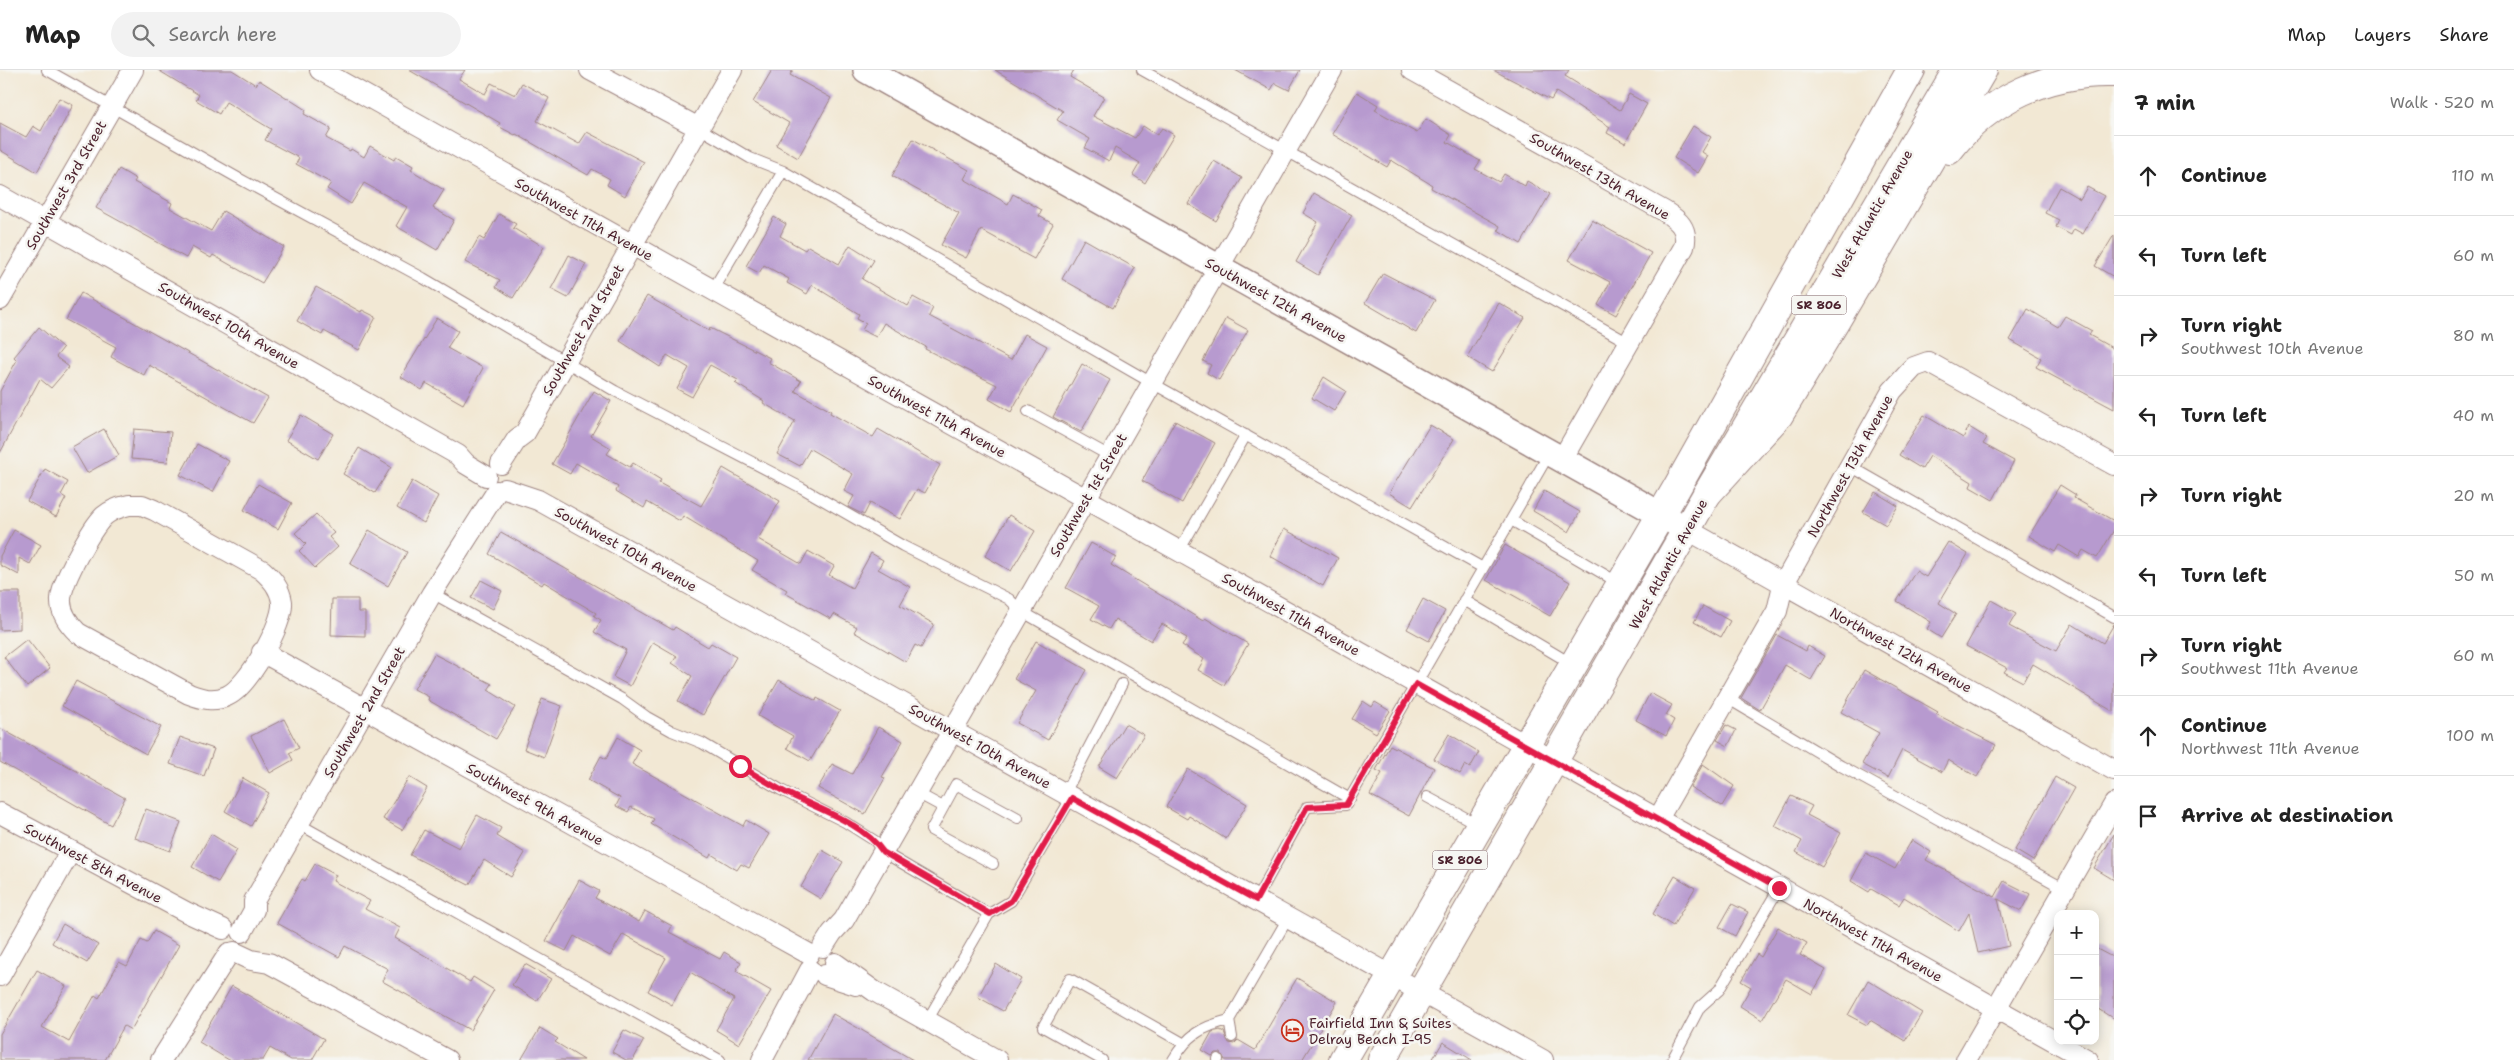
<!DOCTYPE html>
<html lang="en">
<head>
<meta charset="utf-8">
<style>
  body { margin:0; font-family:"Shantell Sans",sans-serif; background:#f2f2f2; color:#222 }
  .controls { position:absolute; right:15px; bottom:15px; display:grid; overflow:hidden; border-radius:10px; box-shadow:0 2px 12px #0003 }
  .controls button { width:45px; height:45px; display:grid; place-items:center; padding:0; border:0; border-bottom:1px solid #e0e0e0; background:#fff; color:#222; font:25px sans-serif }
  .stop { position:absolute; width:15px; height:15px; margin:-11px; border:4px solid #e11d48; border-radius:50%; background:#fff }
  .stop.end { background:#e11d48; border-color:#fff; box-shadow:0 1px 5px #0008 }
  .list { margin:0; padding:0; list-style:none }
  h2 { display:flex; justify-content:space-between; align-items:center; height:65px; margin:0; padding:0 20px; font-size:21px }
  h2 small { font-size:16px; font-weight:400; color:#767676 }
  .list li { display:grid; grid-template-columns:32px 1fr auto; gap:15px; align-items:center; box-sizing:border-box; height:80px; padding:0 20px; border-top:1px solid #e0e0e0 }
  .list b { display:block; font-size:19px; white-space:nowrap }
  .list p { margin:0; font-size:16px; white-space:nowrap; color:#767676 }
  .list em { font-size:16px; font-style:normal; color:#767676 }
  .icon { flex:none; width:28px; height:28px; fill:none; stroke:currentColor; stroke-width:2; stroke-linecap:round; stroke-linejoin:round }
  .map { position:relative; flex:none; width:2114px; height:990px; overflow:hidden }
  header { display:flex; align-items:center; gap:30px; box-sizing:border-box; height:70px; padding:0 25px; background:#fff; border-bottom:1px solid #e0e0e0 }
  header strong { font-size:24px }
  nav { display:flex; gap:28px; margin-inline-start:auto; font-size:18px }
  .search { width:350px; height:45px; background:#f2f2f2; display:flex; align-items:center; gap:12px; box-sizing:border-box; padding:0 18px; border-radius:28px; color:#767676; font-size:19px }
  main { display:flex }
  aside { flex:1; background:#fff }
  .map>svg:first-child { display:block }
  .building { fill:#b79acf }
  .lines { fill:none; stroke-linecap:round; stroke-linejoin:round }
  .service-casing { stroke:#9e8480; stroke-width:12 }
  .minor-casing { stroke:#9e8480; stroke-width:22 }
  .tertiary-casing { stroke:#9e8480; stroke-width:28 }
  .primary-casing { stroke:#9e8480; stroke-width:30 }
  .motorway-casing { stroke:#9e8480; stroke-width:30 }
  .service { stroke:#fff; stroke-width:10 }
  .minor { stroke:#fff; stroke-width:20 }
  .tertiary { stroke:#fff; stroke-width:25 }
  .primary { stroke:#fff; stroke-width:28 }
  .motorway { stroke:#fff; stroke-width:28 }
  .route { stroke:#e11d48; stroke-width:6 }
  .labels { text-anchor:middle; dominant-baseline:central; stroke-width:5; stroke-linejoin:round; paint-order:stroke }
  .shield { fill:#f6f6f2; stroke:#7e6067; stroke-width:1 }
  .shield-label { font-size:12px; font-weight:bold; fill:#4a1f2b }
  .street-label { font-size:14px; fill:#4a1f2b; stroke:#f6f6f2 }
  .poi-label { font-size:14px; fill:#4a1f2b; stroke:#f6f6f2; text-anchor:start }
</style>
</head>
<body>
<header>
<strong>Map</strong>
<div class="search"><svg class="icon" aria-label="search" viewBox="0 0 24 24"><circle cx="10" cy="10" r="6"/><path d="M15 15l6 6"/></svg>Search here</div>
<nav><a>Map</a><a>Layers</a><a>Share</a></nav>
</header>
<main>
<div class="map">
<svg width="2114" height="990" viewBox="0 0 2114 990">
  <rect width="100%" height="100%" fill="#f6f6f2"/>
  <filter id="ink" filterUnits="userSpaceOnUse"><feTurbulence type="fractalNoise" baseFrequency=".02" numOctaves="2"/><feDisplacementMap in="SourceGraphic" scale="10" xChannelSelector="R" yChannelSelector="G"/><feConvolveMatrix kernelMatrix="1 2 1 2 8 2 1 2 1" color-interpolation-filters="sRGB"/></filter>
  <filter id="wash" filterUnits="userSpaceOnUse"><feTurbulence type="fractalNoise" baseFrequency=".0096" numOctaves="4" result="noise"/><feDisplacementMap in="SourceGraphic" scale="20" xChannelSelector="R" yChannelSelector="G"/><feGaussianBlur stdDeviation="1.12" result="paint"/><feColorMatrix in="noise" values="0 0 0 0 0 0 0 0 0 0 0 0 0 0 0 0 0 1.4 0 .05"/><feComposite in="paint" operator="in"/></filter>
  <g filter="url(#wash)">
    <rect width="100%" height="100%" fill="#f2e8d4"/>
    <g id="blocks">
      <path class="building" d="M158,0H232L256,15L259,10L306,40L304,44L331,59L326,68L350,81L351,79L364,87L370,76L394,90L396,86L413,96L411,100L444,120L433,138L454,150L437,180L396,156L407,137L364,113L351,134L327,119L331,113L296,94L299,88L265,70L271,59L226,32L219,44L196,30L199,25Z
        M409,0H465L459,9L485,24L491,13L515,25L522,13L549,28L537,51L579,74L587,62L644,92L625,126L607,115L610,109L592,99L588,105L516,64L515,65L498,56L500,53Z
        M772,0H793L790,5L831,28L798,88L776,75L789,53L753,32Z
        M995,0H1074L1070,7L1104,27L1093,46L1135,68L1143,56L1157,65L1162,58L1174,65L1145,113L1133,105L1140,93L1115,78L1109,91L1085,78L1090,69L1057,50L1063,41Z
        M1235,0H1300L1289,20L1275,13L1271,20Z
        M1493,0H1569L1565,6L1620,40L1629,24L1647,34L1625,73L1607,63L1610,57L1556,22L1551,30Z
        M1357,22L1378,35L1375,40L1417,63L1426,49L1451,65L1447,72L1480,91L1475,99L1499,112L1504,104L1525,116L1527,111L1550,124L1521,174L1498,160L1500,156L1431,118L1432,115L1391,90L1387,97L1332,64Z
        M59,28L73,35L37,102L0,80V53L26,67L33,56L41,61Z
        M1693,56L1711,67L1702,82L1708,86L1698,103L1674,88Z
        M913,69L969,100L964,109L1008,134L1013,124L1042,140L1039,146L1053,154L1034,189L981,160L966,188L941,175L959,143L892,106Z
        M1214,91L1242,108L1216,151L1188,134Z
        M119,99L136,109L134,112L172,133L170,138L211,161L223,141L284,177L262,213L213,185L211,188L192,177L186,188L96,138Z
        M2059,117L2080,129L2087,117L2104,126L2083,164L2074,159L2071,165L2056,157L2059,150L2045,143Z
        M1314,123L1352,145L1318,205L1296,192L1318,152L1303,143Z
        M499,144L516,154L513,158L544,177L513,228L496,217L500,210L465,192L479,167L484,170Z
        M774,147L786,154L780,166L805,180L808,176L839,194L850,175L874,190L862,209L908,236L913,227L933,238L929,246L1011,290L1025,264L1047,276L1011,342L989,329L997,315L925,279L926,277L884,253L876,267L862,260L866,253L857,248L859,244L812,215L807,224L787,213L789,209L764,195L759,203L746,196Z
        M1592,150L1651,183L1616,245L1598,235L1610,212L1569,190Z
        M2114,165V207L2095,196Z
        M1084,169L1135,198L1113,238L1062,209Z
        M569,185L586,194L568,228L551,219Z
        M1383,203L1435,230L1416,263L1365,233Z
        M316,217L361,242L362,240L376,247L359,280L324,261L322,265L297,251Z
        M81,223L268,328L253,353L149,295L144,305L111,287L116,277L66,250Z
        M647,226L709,261L710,258L770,288L768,292L801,311L795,321L831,341L830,343L873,367L878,359L940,395L925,423L917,419L900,449L870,433L864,445L848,437L854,426L844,421L853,404L810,379L800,396L777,384L795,351L763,333L764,331L735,313L738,310L710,295L692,327L677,319L689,298L667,285L660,297L620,271Z
        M1499,233L1525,248L1492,302L1467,287Z
        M2028,239L2058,257L2065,246L2092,261L2089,265L2114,279V339L2036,297L2041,288L2010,270Z
        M437,248L458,261L447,278L483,298L463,334L426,313L422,320L401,307Z
        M1226,248L1248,260L1219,310L1207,303L1211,295L1203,291Z
        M39,257L63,278L56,287L69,297L51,318L40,309L0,383V321L17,290L14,287Z
        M1082,294L1110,310L1081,362L1053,347Z
        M1324,307L1346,321L1334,341L1312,328Z
        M594,321L611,331L591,366L611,378L607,384L630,397L633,393L661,410L659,413L701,436L723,398L780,431L758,469L801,494L808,481L834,496L829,505L852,518L871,483L883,490L878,499L910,517L900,535L934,554L921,578L915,575L906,592L854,562L857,557L834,544L831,549L785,523L787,520L752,500L758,491L683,446L680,451L647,432L644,438L616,421L618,417L576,393L570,404L552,394Z
        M301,345L333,364L318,389L286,370Z
        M1924,345L1963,368L1969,357L1987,368L1983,374L2014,391L1993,430L1970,417L1972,412L1930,386L1922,399L1899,385Z
        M1175,351L1215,373L1182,433L1142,411Z
        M1430,355L1454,369L1412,437L1389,423Z
        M104,359L119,385L87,403L72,377Z
        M134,359L171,362L168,392L131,389Z
        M197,374L229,391L213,422L180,405Z
        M359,378L391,397L375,423L343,404Z
        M45,399L68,412L61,425L66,428L56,447L27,431Z
        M412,411L438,426L424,453L397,438Z
        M258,414L292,433L278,459L244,440Z
        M2060,415L2076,425L2074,428L2114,451V460L2097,488L2083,480L2079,487L2059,475L2055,482L2029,466Z
        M1544,421L1580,442L1569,462L1533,441Z
        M1875,422L1898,436L1886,455L1863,442Z
        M316,444L334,463L329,467L338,477L315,498L299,481L306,474L295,463Z
        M1009,445L1035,461L1011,501L985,486Z
        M1284,459L1338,488L1323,516L1270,486Z
        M14,460L41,475L30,494L19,488V505L0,495V486Z
        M369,460L407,482L388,516L350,494Z
        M501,462L673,560L675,557L708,577L711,573L736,587L703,645L678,631L692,606L672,593L677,586L653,572L630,616L613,607L626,580L594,562L601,550L594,546L596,543L544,512L542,515L489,484Z
        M1948,472L1968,484L1939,533L1956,544L1941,568L1927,559L1931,552L1897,531L1916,501L1926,507Z
        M1091,473L1116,487L1111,495L1203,551L1205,548L1248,574L1224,615L1198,600L1204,589L1182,575L1187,568L1162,554L1151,571L1115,549L1109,559L1091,549L1099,536L1066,518Z
        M1505,475L1570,512L1550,546L1486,510Z
        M481,510L502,521L493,539L471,528Z
        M0,522H20V559L0,560Z
        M332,529H358V542H365V566L331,565Z
        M1423,529L1445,541L1429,571L1407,559Z
        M1991,530L2016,544L2009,556L2056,581L2072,554L2103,573L2114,554V642L2033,594L2023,612L2004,602L2007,598L1966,576Z
        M1703,536L1730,551L1721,567L1694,552Z
        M1777,565L1806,581L1808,576L1825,586L1811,610L1785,595L1760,640L1741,628Z
        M27,569L50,598L27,617L4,587Z
        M1036,571L1087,600L1048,670L1017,653L1036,621L1014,609Z
        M434,584L492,614L488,620L515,637L496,669L428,630L429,627L414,619Z
        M1864,600L1938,642L1936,644L1996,675L1977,707L1948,690L1942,702L1902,680L1888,708L1862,694L1879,663L1841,642Z
        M779,610L816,631L817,628L840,641L810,691L787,678L793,666L758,646Z
        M76,611L161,657L146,684L62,636Z
        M1650,623L1672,635L1666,645L1674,650L1666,666L1636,650Z
        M542,629L562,636L544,687L524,679Z
        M1363,631L1372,637L1375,632L1390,641L1376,663L1352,649Z
        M284,649L299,678L289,683L293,690L270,703L251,666Z
        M1125,654L1144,665L1117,708L1099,697Z
        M1726,655L1736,660L1728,676L1717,670Z
        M878,657L903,671L882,707L885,708L865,744L818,718L832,694L852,704Z
        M0,658L125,728L111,755L0,692Z
        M1449,664L1479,682L1470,698L1465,695L1460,704L1434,689Z
        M180,667L214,679L204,706L170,694Z
        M618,667L640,680L632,694L743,756L746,750L769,764L749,798L741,794L737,800L711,784L709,788L651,754L654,749L631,737L628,742L616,736L620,728L588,710L601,686L606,689Z
        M1390,675L1434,698L1409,746L1370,725L1382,703L1376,700Z
        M1703,694L1734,716L1722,736L1690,717Z
        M1188,699L1247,734L1226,769L1189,746L1187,749L1166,737Z
        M409,707L427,718L402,760L383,749Z
        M2055,707L2074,718L2033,791L2015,780Z
        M243,708L269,723L251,756L225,741Z
        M1791,726L1812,736L1807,745L1841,763L1822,797L1796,782L1802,771L1775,756Z
        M146,739L181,752L170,781L135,768Z
        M477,745L501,758L497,766L525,783L511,807L484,790L469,815L410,785L424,760L459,778Z
        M211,764L237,780L218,812L192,797Z
        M2114,764V810L2094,798Z
        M1912,770L1931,782L1926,790L1995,827L2004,811L2030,824L2021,841L1998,829L2009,876L1978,883L1969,843L1959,861L1904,827L1899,835L1871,819L1869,822L1851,811L1866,783L1895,799Z
        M822,780L843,792L821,829L801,817Z
        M315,794L336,805L333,811L370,831L365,839L400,858L395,868L470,912L473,907L494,920L470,960L382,911L388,899L345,876L339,887L277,853L302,809L305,811Z
        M1675,806L1695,818L1673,856L1653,844Z
        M579,810L599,821L595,828L639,852L645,841L672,856L669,862L720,889L724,882L741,892L736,901L771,921L739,974L716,960L734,929L690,902L672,935L648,921L666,888L623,864L610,886L574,866L566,881L546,871Z
        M1732,834L1748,842L1735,866L1719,857Z
        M63,854L98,875L87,893L52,873Z
        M1778,857L1807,873L1800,885L1826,900L1812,924L1786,909L1762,950L1740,936L1751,917L1741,911L1757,884L1761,887Z
        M154,861L179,875L131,960L124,956L105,990H0V964L37,900L66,916L42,957L69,972L95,925L99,928L119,892L127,896L141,870L147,873Z
        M2095,878L2114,888V949L2095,937Z
        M525,894L551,909L537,931L512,915Z
        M996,894L1021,909L1003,941L978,927Z
        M1297,908L1337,932L1302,990H1225L1221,983H1215L1212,986L1202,980L1212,962L1220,960L1224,962L1229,973L1234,974L1238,970L1255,980Z
        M1868,910L1922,943L1905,971L1870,950L1867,955L1848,945Z
        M232,916L324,969L312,990H291L270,978L263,990H229L199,972Z
        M833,944L858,958L913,990H808Z
        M540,958L558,969L555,972L584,990H521Z
        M624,960L644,970L633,990H626L612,982Z
        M1443,972L1472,990H1432Z"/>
    </g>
  </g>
  <g filter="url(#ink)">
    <use href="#blocks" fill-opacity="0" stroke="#9e8480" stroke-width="1"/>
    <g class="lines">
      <defs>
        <path id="service" d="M47,0L238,108L423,208L615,321L802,418L903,476L1009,529L1021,541L1350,729
          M1142,0L1629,273
          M699,58L750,88L783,101L1152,313L1483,498
          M712,221L783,101
          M1028,341L1110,386
          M1850,396L2114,547
          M1511,450L1619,513
          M1179,481L1246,365
          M432,523L622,629L647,647L672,661L702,673L781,720L845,752L875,771L883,782L989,844
          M1464,530L1572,594
          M1727,628L1841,696L2065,819
          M917,723L943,737
          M1065,723L1122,614
          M1427,727L1479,755
          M299,754L720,990
          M993,794L931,760L956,714L1018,748
          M1256,830L1307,737L1346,735L1549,384
          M1229,950L1232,967
          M927,951L989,844L1011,831L1072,727
          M1102,990L1043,957L1070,909L1183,973
          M1173,990C1188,965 1201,957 1229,950L1288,848
          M1218,990V989
          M1672,990L1700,937L1719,920L1779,818"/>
        <path id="minor" d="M320,0L2088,990
          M590,0L699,58
          M1412,0L1664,141C1678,150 1689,158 1684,177L1561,391
          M0,126L458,385L466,394L486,406
          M0,230L133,0
          M501,394L517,369L525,363L732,0
          M505,419L538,430L1543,990
          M129,435H142L154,440L262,500C272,509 280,518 282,532C284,554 247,618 227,626C214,632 202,629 189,624L78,563C69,554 60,543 61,529C62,511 91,459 104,446C111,440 120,437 129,435Z
          M1688,460L2114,700
          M262,582L809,884
          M0,743L186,842L223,859
          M1658,749L1777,541L1783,515L1892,321L1914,297L1928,292L2114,395
          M242,862L254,840V831L432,523L497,421
          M823,877L832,863L844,850L1332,0
          M234,882L251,890L269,893L447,990
          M835,893L874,921L997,990
          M825,905L856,915
          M0,906L70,782
          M161,990L229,883
          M762,990L810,900
          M1966,990L2114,734"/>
        <path id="tertiary" d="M866,0L1688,460"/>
        <path id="primary" d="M1343,990L1676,419L1911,0
          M1382,990L1707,424L1957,0"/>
        <path id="motorway" d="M1949,80C1989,28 2049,1 2114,3
          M1707,424L1779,345L1834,254L1983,0"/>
      </defs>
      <use href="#service" class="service-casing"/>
      <use href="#minor" class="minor-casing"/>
      <use href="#tertiary" class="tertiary-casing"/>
      <use href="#primary" class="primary-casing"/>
      <use href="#motorway" class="motorway-casing"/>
      <use href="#service" class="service"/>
      <use href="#minor" class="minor"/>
      <use href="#tertiary" class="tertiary"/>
      <use href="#primary" class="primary"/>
      <use href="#motorway" class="motorway"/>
    </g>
  </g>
  <g class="lines" filter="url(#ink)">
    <path class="route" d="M740,696C754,704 767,712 781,720C812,737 863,752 883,782L990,844L1011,831L1072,728L1256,830L1307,737L1346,735L1416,614L1779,818"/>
  </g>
  <defs>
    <symbol id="hotel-ring" viewBox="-11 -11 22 22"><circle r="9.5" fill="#f6f6f2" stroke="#c8321e" stroke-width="1.5"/><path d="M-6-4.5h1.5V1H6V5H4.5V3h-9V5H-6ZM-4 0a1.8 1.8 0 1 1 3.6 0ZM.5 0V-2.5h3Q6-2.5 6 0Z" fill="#c8321e"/></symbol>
  </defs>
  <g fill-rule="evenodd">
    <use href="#hotel-ring" x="1280" y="948" width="25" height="25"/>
  </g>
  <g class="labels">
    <g class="shield">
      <rect x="1791.5" y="225.5" width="55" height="19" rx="4"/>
      <rect x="1432.5" y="780.5" width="55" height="19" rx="4"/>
    </g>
    <g class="shield-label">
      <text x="1819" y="235">SR 806</text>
      <text x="1460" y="790">SR 806</text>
    </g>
    <g class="street-label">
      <text transform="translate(1600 106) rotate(30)">Southwest 13th Avenue</text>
      <text transform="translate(66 115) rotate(-60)">Southwest 3rd Street</text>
      <text transform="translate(1872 144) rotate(-60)">West Atlantic Avenue</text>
      <text transform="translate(584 149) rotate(29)">Southwest 11th Avenue</text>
      <text transform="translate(1276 230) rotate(29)">Southwest 12th Avenue</text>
      <text transform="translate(229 255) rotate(30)">Southwest 10th Avenue</text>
      <text transform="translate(583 260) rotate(-60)">Southwest 2nd Street</text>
      <text transform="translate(937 346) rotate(29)">Southwest 11th Avenue</text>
      <text transform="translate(1850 396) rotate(-61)">Northwest 13th Avenue</text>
      <text transform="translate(1088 425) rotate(-60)">Southwest 1st Street</text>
      <text transform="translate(626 479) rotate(29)">Southwest 10th Avenue</text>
      <text transform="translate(1668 494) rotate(-61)">West Atlantic Avenue</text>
      <text transform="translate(1291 544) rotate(29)">Southwest 11th Avenue</text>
      <text transform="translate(1901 580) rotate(29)">Northwest 12th Avenue</text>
      <text transform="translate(364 642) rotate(-60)">Southwest 2nd Street</text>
      <text transform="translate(980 676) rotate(29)">Southwest 10th Avenue</text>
      <text transform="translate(535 734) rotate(29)">Southwest 9th Avenue</text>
      <text transform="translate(93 793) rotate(28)">Southwest 8th Avenue</text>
      <text transform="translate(1873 870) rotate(29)">Northwest 11th Avenue</text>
    </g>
    <g class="poi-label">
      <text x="1309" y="953">Fairfield Inn &amp; Suites<tspan x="1309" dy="16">Delray Beach I-95</tspan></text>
    </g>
  </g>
</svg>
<div class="controls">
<button>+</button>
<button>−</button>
<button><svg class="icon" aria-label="locate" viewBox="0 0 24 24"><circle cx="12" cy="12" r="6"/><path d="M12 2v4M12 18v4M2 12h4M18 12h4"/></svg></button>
</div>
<div class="stop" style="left:740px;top:696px"></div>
<div class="stop end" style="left:1779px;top:818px"></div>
</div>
<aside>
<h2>7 min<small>Walk · 520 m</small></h2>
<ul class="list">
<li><svg class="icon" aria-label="ahead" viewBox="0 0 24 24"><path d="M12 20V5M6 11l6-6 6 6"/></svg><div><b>Continue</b></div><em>110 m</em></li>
<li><svg class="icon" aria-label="left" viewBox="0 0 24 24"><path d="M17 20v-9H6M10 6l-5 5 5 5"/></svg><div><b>Turn left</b></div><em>60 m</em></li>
<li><svg class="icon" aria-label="right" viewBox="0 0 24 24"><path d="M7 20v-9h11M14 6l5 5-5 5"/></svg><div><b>Turn right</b><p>Southwest 10th Avenue</p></div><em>80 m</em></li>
<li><svg class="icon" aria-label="left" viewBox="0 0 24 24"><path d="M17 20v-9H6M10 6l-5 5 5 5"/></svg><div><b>Turn left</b></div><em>40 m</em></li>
<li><svg class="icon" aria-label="right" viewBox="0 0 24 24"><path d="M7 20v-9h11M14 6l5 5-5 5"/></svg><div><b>Turn right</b></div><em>20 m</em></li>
<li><svg class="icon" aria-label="left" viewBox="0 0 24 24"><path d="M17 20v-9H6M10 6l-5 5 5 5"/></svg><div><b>Turn left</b></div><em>50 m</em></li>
<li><svg class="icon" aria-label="right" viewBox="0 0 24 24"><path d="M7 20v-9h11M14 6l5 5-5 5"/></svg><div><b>Turn right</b><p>Southwest 11th Avenue</p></div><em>60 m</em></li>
<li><svg class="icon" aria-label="ahead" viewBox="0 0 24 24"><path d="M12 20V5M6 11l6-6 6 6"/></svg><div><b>Continue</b><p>Northwest 11th Avenue</p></div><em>100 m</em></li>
<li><svg class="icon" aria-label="arrive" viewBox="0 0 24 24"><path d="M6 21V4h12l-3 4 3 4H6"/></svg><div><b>Arrive at destination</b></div></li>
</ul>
</aside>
</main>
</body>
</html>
